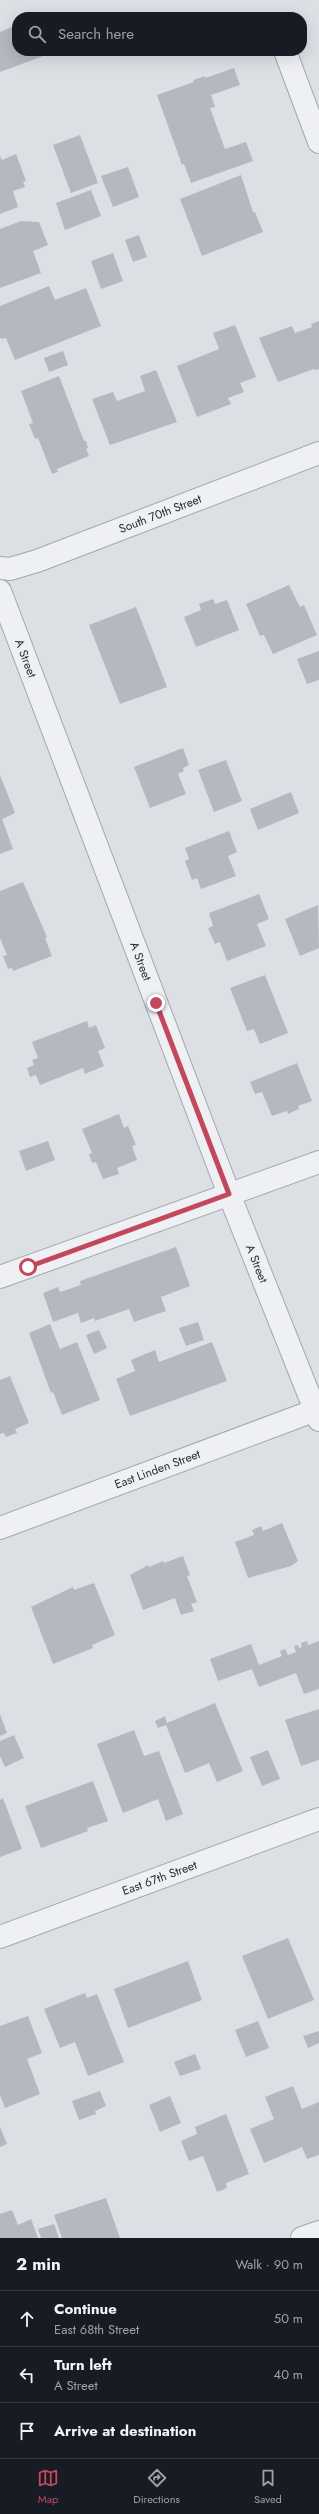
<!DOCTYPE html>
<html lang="en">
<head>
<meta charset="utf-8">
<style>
  body { margin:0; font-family:Jost,sans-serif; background:#242831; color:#f1f3f6 }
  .stop { position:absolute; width:12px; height:12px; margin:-9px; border:3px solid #c2485d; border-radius:50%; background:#fff }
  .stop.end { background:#c2485d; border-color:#fff; box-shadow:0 1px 4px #0008 }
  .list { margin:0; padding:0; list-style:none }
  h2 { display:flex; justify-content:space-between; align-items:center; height:52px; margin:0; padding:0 16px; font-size:17px }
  h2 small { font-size:13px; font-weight:400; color:#9ea1a6 }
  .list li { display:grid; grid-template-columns:26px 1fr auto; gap:12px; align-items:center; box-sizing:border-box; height:56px; padding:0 16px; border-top:1px solid #363941 }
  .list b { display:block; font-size:15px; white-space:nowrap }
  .list p { margin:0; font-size:13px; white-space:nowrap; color:#9ea1a6 }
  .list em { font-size:13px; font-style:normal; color:#9ea1a6 }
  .icon { flex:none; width:22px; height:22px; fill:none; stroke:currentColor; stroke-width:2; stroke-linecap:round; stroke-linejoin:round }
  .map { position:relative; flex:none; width:319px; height:2238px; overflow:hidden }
  .search { position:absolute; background:#171b24; box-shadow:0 4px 16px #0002; left:12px; right:12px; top:12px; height:44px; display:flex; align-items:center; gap:10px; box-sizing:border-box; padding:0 14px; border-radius:16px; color:#9ea1a6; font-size:15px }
  .sheet { height:220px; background:#171b24 }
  nav { display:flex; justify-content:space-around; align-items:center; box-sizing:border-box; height:56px; border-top:1px solid #363941; background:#171b24; font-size:11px; color:#9ea1a6 }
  nav a { display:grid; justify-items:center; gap:2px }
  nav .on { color:#c2485d }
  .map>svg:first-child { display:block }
  .building { fill:#b4b9c1 }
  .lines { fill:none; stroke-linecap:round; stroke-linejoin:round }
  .minor-casing { stroke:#a2a7ae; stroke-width:24 }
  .minor { stroke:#eef0f4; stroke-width:22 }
  .route { stroke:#c2485d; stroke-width:5 }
  .labels { text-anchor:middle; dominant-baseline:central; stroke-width:3; stroke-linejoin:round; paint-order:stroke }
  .street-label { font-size:12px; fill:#272e3a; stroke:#ebeef3 }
</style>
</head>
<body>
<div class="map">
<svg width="319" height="2238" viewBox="0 0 319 2238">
  <rect width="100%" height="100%" fill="#dce0e5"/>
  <path class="building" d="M17,25V51H45L46,55L0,72V32Z
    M234,68L240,85L211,95L215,107L210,108L225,149L246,142L253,161L191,183L184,164L182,165L157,95L194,82L193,80L205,76V78Z
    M80,135L98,183L71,193L53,145Z
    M16,154L26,181L23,182L25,187L13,191L18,207L0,214V156L2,160Z
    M128,167L139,197L113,207L101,176Z
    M241,175L253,212H255L263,232L202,256L180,199Z
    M91,190L101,216L65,230L56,203Z
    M21,221L39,222L48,245L33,251L41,273L0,288V229Z
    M139,235L147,257L133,262L125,240Z
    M113,253L123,281L101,289L91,261Z
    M49,286L55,300L86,288L101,326L15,360L6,338L1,339L0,337V306Z
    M319,321V369L315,370L314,369L278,382L259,338L292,326L295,333L312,327L311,324Z
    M235,325L256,377L240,383L244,392L228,398L231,404L197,417L177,366L219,349L213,333Z
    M63,351L68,365L49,372L44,358Z
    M156,370L177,422L110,445L92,399L113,392L117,401L145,391L140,376Z
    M59,376L84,441H86L88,448L86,449L89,456L57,469L58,472L52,474L38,438L35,439L29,424L33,423L21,391Z
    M289,585L300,607L304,605L317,635L273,654L264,635L260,636L246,604Z
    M213,599L215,604L227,600L239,630L196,647L184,617L201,610L199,604Z
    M136,607L167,687L120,704L89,625Z
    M319,651V680L307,684L297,659Z
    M183,748L189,765L183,768L184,771L178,774L186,794L150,808L134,767Z
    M226,760L242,801L214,812L198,770Z
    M0,775L15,813L2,819L13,849L0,854Z
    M291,792L299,813L258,830L250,809Z
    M229,831L237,852L228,856L236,876L201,889L197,878L192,880L185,861L189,859L185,848Z
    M23,882L47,937L45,938L52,956L13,971L12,968L8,969L3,956L7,955L0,938V891Z
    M259,894L269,919L257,924L266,946L227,961L220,942L215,944L208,928L213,926L209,913Z
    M318,905L319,948L300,956L285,919Z
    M265,975L288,1033L260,1044L254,1029L247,1031L230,988Z
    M87,1021L89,1028L96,1025L105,1048L98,1051L104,1066L85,1074L83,1068L40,1085L36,1075L30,1077L27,1068L34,1065L32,1060L38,1058L32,1042Z
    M297,1063L312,1101L298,1106L299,1109L288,1114L287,1111L272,1116L262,1092L255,1094L250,1082Z
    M119,1114L124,1128L128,1126L136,1145L132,1146L137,1160L117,1168L119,1174L103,1179L96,1162L92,1163L89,1154L92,1153L82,1129Z
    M48,1141L55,1160L26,1171L19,1151Z
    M176,1247L190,1286L161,1297L166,1311L134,1322L129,1309L95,1321L94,1318L81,1323L78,1313L53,1322L43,1293L58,1287L60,1292L81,1285L80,1281Z
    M198,1322L204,1340L186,1346L179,1328Z
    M50,1324L60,1349L77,1342L100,1400L62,1415L53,1392L51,1393L29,1333Z
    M99,1330L107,1348L94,1354L86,1335Z
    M212,1342L227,1381L130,1416L116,1379L135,1371L131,1360L155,1350L159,1362Z
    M10,1376L29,1423L15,1429L17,1433L6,1437L4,1433L0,1434V1380Z
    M282,1523L298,1561L291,1566L248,1578L235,1542L254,1535L252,1530L261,1526L263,1531Z
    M183,1556L190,1575L187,1576L197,1602L191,1604L194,1611L181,1615L175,1598L143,1610L130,1575L148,1565L149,1567L163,1561L164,1563Z
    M94,1583L115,1635L92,1645L93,1648L53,1664L31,1607L73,1587L74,1590Z
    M307,1641L308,1645L319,1641V1689L304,1694L296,1673L259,1687L252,1669L218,1681L210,1659L251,1644L259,1665L282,1656L280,1651L285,1649L288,1655L296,1652L294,1646L298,1645L299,1648L302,1647L301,1643Z
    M215,1703L243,1771L217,1782L209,1763L185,1773L166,1725L158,1728L155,1721L165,1716L167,1723Z
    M319,1709V1760L301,1766L285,1720Z
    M0,1714L7,1733L0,1736Z
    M134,1730L144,1756L159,1751L183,1814L166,1821L158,1799L123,1813L97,1744Z
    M14,1735L24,1758L5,1767L0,1756V1741Z
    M268,1750L280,1779L262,1786L250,1757Z
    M93,1781L108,1821L87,1828L88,1831L41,1848L25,1806Z
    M3,1798L22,1849L0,1857V1800Z
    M288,1938L314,2000L268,2019L242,1956Z
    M188,1961L202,2000L128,2028L114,1989Z
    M85,1993L87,1998L97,1994L124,2062L88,2076L75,2042L60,2048L44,2009Z
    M28,2016L42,2053L27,2059L40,2094L5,2108L0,2095V2026Z
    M258,2021L269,2048L246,2057L235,2030Z
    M319,2031V2043L308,2048L303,2036Z
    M195,2054L201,2069L180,2076L174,2062Z
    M293,2086L302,2109L319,2102V2155L307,2159L302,2147L264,2163L250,2129L274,2119L265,2097Z
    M100,2091L106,2106L95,2111L96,2114L79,2120L72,2101Z
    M170,2096L181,2123L160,2132L149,2105Z
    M226,2114L249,2174L226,2183L227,2188L217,2192L203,2156L189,2161L181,2141L197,2134L195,2127Z
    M0,2127L7,2144L0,2147Z
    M106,2198L120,2238H62L54,2215Z
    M12,2210L18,2225L31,2219L38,2238H0V2214Z
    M54,2224L59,2238H41L38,2229Z"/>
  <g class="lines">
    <defs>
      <g id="minor">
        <path d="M285,51L319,142"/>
        <path id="s1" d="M0,568L10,569L37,561L319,453"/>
        <path id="s2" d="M0,591L229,1194L319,1420"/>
        <path d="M0,1277L319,1162"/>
        <path id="s3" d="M0,1528L316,1410"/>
        <path id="s4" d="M0,1937L319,1819"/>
        <path d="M302,2238L319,2232"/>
      </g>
    </defs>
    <use href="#minor" class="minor-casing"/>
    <use href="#minor" class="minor"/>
  </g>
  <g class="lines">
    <path class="route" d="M28,1267L229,1194L156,1003"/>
  </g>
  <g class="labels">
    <g class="street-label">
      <text stroke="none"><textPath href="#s1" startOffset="170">South 70th Street</textPath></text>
      <text stroke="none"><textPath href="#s2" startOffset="72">A Street</textPath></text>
      <text stroke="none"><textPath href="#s2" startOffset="396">A Street</textPath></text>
      <text stroke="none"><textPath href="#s2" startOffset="720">A Street</textPath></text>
      <text stroke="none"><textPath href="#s3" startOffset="168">East Linden Street</textPath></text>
      <text stroke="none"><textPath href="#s4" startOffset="170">East 67th Street</textPath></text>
    </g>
  </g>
</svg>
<div class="stop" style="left:28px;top:1267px"></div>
<div class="stop end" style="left:156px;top:1003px"></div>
<div class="search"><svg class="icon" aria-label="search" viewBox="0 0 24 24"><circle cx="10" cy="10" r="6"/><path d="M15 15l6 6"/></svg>Search here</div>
</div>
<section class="sheet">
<h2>2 min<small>Walk · 90 m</small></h2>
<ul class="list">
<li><svg class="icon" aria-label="ahead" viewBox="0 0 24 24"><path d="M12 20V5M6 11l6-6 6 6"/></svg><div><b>Continue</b><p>East 68th Street</p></div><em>50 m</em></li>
<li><svg class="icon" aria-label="left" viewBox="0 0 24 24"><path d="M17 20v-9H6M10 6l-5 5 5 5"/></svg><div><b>Turn left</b><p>A Street</p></div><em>40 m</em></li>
<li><svg class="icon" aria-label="arrive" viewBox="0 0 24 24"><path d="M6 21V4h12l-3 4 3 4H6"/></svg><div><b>Arrive at destination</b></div></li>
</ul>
</section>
<nav>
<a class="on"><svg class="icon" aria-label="map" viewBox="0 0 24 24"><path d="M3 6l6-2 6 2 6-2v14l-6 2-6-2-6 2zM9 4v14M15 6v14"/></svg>Map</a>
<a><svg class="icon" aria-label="directions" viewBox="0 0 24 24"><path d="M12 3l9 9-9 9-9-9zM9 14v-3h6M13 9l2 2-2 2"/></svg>Directions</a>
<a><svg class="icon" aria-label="saved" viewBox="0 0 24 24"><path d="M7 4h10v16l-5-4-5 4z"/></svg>Saved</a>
</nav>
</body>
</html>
